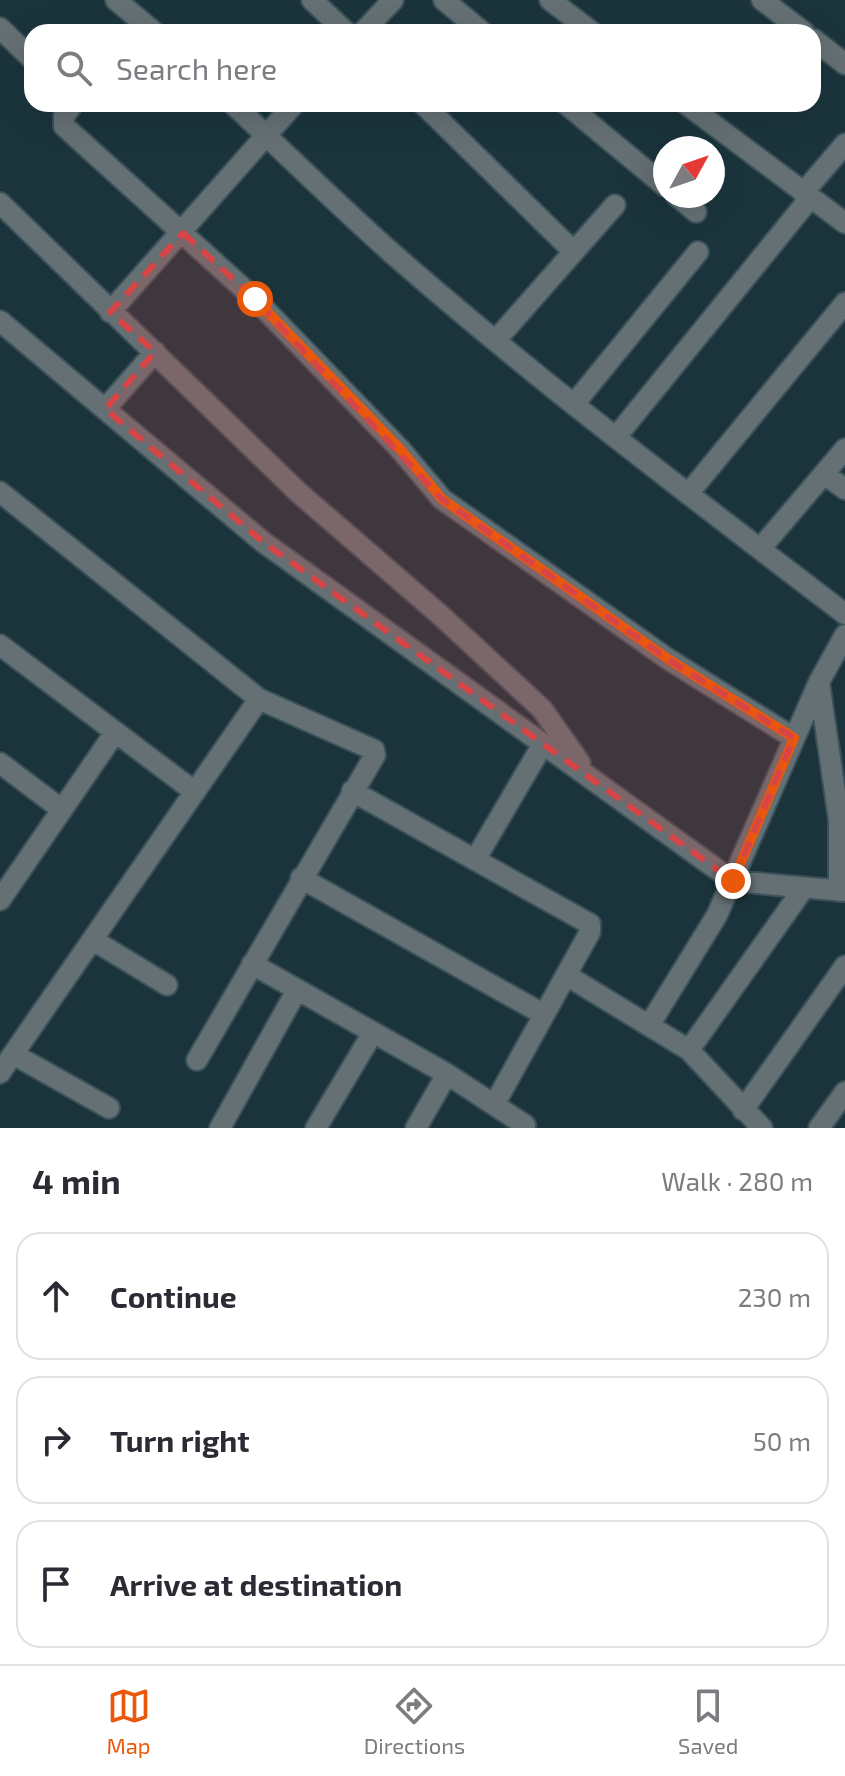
<!DOCTYPE html>
<html lang="en">
<head>
<meta charset="utf-8">
<style>
  body { margin:0; font-family:"Exo 2",sans-serif; background:#f7f7f7; color:#2b2b33 }
  .compass { position:absolute; left:653px; top:136px; width:72px; height:72px; border-radius:50%; background:#fff; box-shadow:0 8px 32px #0002; rotate:50deg }
  .stop { position:absolute; width:24px; height:24px; margin:-18px; border:6px solid #ea580c; border-radius:50%; background:#fff }
  .stop.end { background:#ea580c; border-color:#fff; box-shadow:0 2px 8px #0008 }
  .list { margin:0; padding:0; list-style:none }
  h2 { display:flex; justify-content:space-between; align-items:center; height:104px; margin:0; padding:0 32px; font-size:34px }
  h2 small { font-size:26px; font-weight:400; color:#7c7c81 }
  .list li { display:grid; grid-template-columns:52px 1fr auto; gap:24px; align-items:center; box-sizing:border-box; height:128px; margin:0 16px 16px; padding:0 16px; border:2px solid #e1e1e2; border-radius:24px }
  .list b { display:block; font-size:30px; white-space:nowrap }
  .list em { font-size:26px; font-style:normal; color:#7c7c81 }
  .icon { flex:none; width:44px; height:44px; fill:none; stroke:currentColor; stroke-width:2; stroke-linecap:round; stroke-linejoin:round }
  .map { position:relative; flex:none; width:845px; height:1128px; overflow:hidden }
  .search { position:absolute; background:#fff; box-shadow:0 8px 32px #0002; left:24px; right:24px; top:24px; height:88px; display:flex; align-items:center; gap:20px; box-sizing:border-box; padding:0 28px; border-radius:24px; color:#7c7c81; font-size:30px }
  .sheet { height:536px; background:#fff }
  nav { display:flex; justify-content:space-around; align-items:center; box-sizing:border-box; height:112px; border-top:2px solid #e1e1e2; background:#fff; font-size:22px; color:#7c7c81 }
  nav a { display:grid; justify-items:center; gap:4px }
  nav .on { color:#ea580c }
  .map>svg:first-child { display:block }
  .lines { fill:none; stroke-linecap:round; stroke-linejoin:round }
  .minor-casing { stroke:#3a5159; stroke-width:24 }
  .minor { stroke:#657074; stroke-width:20 }
  .route { stroke:#ea580c; stroke-width:10 }
  .marked { fill:#d74546; fill-opacity:0.2; stroke:#d74546; stroke-width:6; stroke-dasharray:16 10; stroke-linejoin:round }
</style>
</head>
<body>
<div class="map">
<svg width="845" height="1128" viewBox="0 0 845 1128">
  <rect width="100%" height="100%" fill="#1b343c"/>
  <g class="lines">
    <defs>
      <path id="minor" d="M116,0L154,32
        M312,0L346,32
        M444,0L482,32
        M550,0L592,32
        M762,0L804,32
        M0,28L32,59
        M363,32L393,0
        M813,39L845,64
        M73,104L64,116V126L255,299L400,449L442,499L668,659L794,738
        M233,104C286,154 338,205 393,254C538,381 692,497 845,614
        M423,104L573,251
        M566,104L665,186
        M686,104L845,223
        M803,193L845,144
        M677,196L696,212
        M0,203L299,493L438,613L542,709L580,763
        M110,312L294,104
        M0,321L263,542L733,881L845,891
        M496,340L615,205
        M574,404L698,252
        M105,409L155,352
        M616,437L810,198
        M824,474L845,489
        M0,492L259,699L374,750L375,755L197,1060
        M688,494L845,303
        M760,549L845,449
        M0,645L195,792
        M819,682L839,820V891
        M0,763L61,809
        M352,791L590,924V932L494,1105
        M475,860L543,744
        M301,878L543,1014
        M0,900L114,734
        M93,940L167,985
        M252,964L447,1074L525,1125L523,1128
        M566,975L689,1050L762,1128
        M650,1024L717,915L819,682L845,635
        M689,1050L803,889
        M13,1054L109,1108
        M0,1073L259,699
        M743,1110L845,966
        M220,1128L297,990
        M316,1128L372,1034
        M416,1128L447,1074
        M819,1128L845,1092"/>
    </defs>
    <use href="#minor" class="minor-casing"/>
    <use href="#minor" class="minor"/>
  </g>
  <g class="lines">
    <path class="route" d="M255,299L400,449L442,499L668,659L794,738L733,881"/>
  </g>
  <path class="marked" d="M183,233L255,299L442,499L668,659L794,738L733,881L263,542L105,409L155,352L110,312Z"/>
</svg>
<svg class="compass" viewBox="-18 -18 36 36"><path d="M0-13l5 13h-10z" fill="#e53935"/><path d="M0 13l5-13h-10z" fill="#7c7c81"/></svg>
<div class="stop" style="left:255px;top:299px"></div>
<div class="stop end" style="left:733px;top:881px"></div>
<div class="search"><svg class="icon" aria-label="search" viewBox="0 0 24 24"><circle cx="10" cy="10" r="6"/><path d="M15 15l6 6"/></svg>Search here</div>
</div>
<section class="sheet">
<h2>4 min<small>Walk · 280 m</small></h2>
<ul class="list">
<li><svg class="icon" aria-label="ahead" viewBox="0 0 24 24"><path d="M12 20V5M6 11l6-6 6 6"/></svg><div><b>Continue</b></div><em>230 m</em></li>
<li><svg class="icon" aria-label="right" viewBox="0 0 24 24"><path d="M7 20v-9h11M14 6l5 5-5 5"/></svg><div><b>Turn right</b></div><em>50 m</em></li>
<li><svg class="icon" aria-label="arrive" viewBox="0 0 24 24"><path d="M6 21V4h12l-3 4 3 4H6"/></svg><div><b>Arrive at destination</b></div></li>
</ul>
</section>
<nav>
<a class="on"><svg class="icon" aria-label="map" viewBox="0 0 24 24"><path d="M3 6l6-2 6 2 6-2v14l-6 2-6-2-6 2zM9 4v14M15 6v14"/></svg>Map</a>
<a><svg class="icon" aria-label="directions" viewBox="0 0 24 24"><path d="M12 3l9 9-9 9-9-9zM9 14v-3h6M13 9l2 2-2 2"/></svg>Directions</a>
<a><svg class="icon" aria-label="saved" viewBox="0 0 24 24"><path d="M7 4h10v16l-5-4-5 4z"/></svg>Saved</a>
</nav>
</body>
</html>
